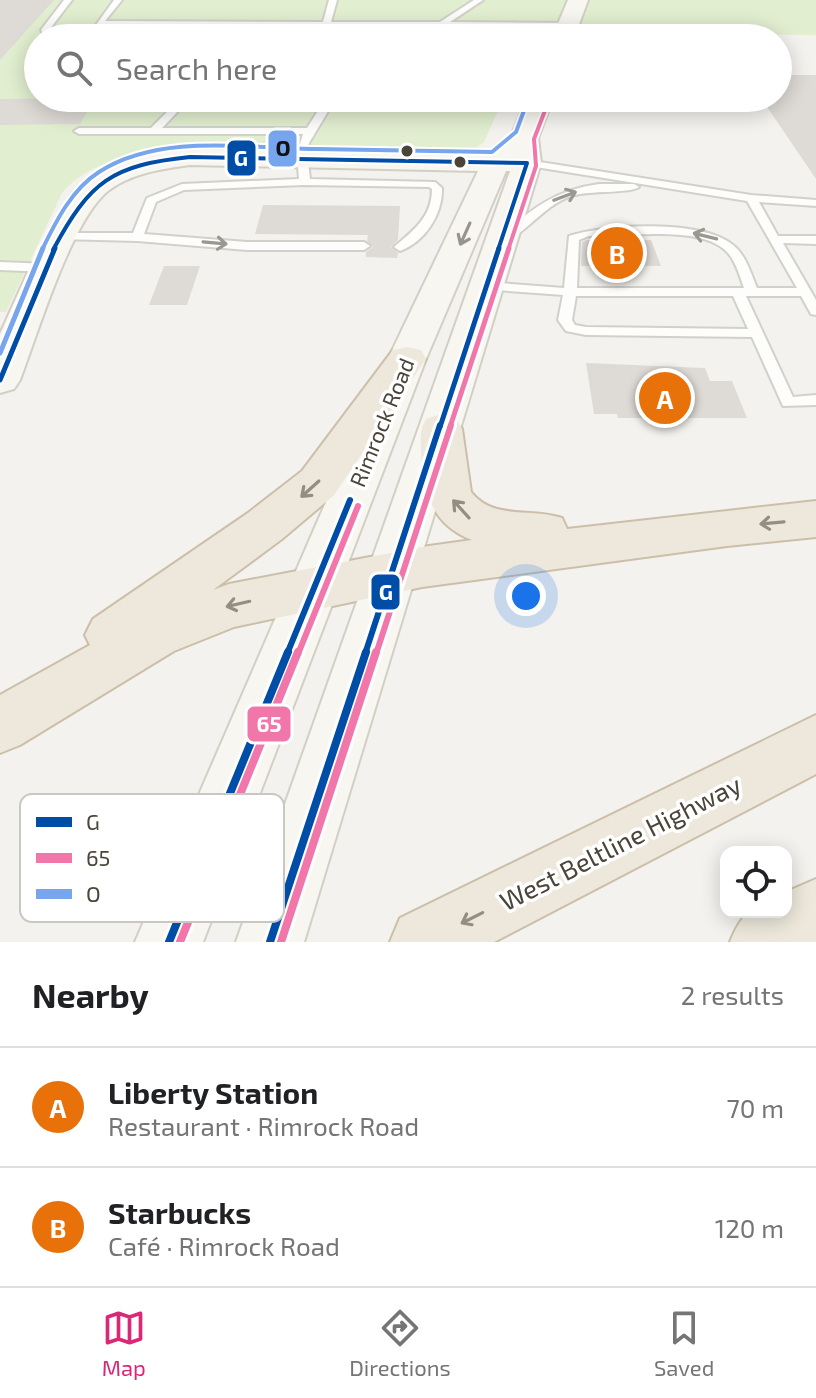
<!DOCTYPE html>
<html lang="en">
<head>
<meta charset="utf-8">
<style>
  body { margin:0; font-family:"Exo 2",sans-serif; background:#f6f6f6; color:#202124 }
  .controls { position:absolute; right:24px; bottom:24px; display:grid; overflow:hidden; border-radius:16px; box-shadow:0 4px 20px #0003 }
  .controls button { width:72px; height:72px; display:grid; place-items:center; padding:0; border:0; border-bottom:2px solid #e0e0e0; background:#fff; color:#202124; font:40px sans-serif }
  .you { position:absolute; left:526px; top:596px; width:28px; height:28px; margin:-20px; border:6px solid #fff; border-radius:50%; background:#1a73e8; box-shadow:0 0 0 12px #1a73e833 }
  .badge { display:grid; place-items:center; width:52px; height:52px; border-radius:50%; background:#db2777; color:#fff; font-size:26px; font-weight:700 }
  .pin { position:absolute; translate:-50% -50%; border:4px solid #fff; box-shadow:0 2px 8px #0006 }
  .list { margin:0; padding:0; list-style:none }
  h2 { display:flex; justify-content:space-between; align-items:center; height:104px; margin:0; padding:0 32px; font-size:34px }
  h2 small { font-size:26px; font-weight:400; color:#757577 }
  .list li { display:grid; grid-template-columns:52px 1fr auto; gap:24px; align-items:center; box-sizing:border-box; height:120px; padding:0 32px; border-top:2px solid #e0e0e0 }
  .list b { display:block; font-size:30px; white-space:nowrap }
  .list p { margin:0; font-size:26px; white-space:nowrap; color:#757577 }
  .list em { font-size:26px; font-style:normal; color:#757577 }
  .icon { flex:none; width:44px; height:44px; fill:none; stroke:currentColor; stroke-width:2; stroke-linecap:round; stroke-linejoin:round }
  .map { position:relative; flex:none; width:816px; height:942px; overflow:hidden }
  .search { position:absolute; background:#fff; box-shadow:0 4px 20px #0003; left:24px; right:24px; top:24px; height:88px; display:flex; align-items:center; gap:20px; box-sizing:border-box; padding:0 28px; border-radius:44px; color:#757577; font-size:30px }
  .sheet { height:344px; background:#fff }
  nav { display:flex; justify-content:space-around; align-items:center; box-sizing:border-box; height:112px; border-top:2px solid #e0e0e0; background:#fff; font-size:22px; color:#757577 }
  nav a { display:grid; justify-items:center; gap:4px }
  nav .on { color:#db2777 }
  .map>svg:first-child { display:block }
  .green { fill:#e1eecf }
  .building { fill:#dedbd6 }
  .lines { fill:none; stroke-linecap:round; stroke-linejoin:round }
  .lane-casing { stroke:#d2d0cb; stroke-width:4 }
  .secondary-casing { stroke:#d3cfc5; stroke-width:4 }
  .highway-casing { stroke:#ccbfa9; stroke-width:4 }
  .lane { fill:#fdfdfc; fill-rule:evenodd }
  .secondary { fill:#f7f6f1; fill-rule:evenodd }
  .highway { fill:#ede8db; fill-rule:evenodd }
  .bus-1-far3-casing { stroke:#fff; stroke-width:8 }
  .bus-1-far2-casing { stroke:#fff; stroke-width:10 }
  .bus-1-far1-casing { stroke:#fff; stroke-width:12 }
  .bus-1-casing { stroke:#fff; stroke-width:14 }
  .bus-2-far4-casing { stroke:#fff; stroke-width:6 }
  .bus-2-far3-casing { stroke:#fff; stroke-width:8 }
  .bus-2-far2-casing { stroke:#fff; stroke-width:10 }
  .bus-2-far1-casing { stroke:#fff; stroke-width:12 }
  .bus-2-casing { stroke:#fff; stroke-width:14 }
  .bus-3-far2-casing { stroke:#fff; stroke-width:6 }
  .bus-3-far1-casing { stroke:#fff; stroke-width:8 }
  .bus-3-casing { stroke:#fff; stroke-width:10 }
  .bus-1-far3 { stroke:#004da8; stroke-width:4 }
  .bus-1-far2 { stroke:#004da8; stroke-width:5 }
  .bus-1-far1 { stroke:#004da8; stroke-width:6 }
  .bus-1 { stroke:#004da8; stroke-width:8 }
  .bus-2-far4 { stroke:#f177aa; stroke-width:3 }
  .bus-2-far3 { stroke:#f177aa; stroke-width:4 }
  .bus-2-far2 { stroke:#f177aa; stroke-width:5 }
  .bus-2-far1 { stroke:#f177aa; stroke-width:6 }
  .bus-2 { stroke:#f177aa; stroke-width:8 }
  .bus-3-far2 { stroke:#77a5ee; stroke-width:3 }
  .bus-3-far1 { stroke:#77a5ee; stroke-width:4 }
  .bus-3 { stroke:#77a5ee; stroke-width:5 }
  .oneway { stroke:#9b9791 }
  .oneway2 { stroke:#98948c }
  .oneway3 { stroke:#948e82 }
  .bus-dot { fill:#4b4439; stroke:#fff; stroke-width:3 }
  .labels { text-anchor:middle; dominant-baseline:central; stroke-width:7; stroke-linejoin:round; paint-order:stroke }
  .street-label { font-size:22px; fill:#4b4439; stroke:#fff }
  .near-street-label { font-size:26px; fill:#4b4439; stroke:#fff }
  .key { fill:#fff; stroke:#c9c7c4; stroke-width:2 }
  .key-label { font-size:22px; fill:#4b4439 }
  .line-badge { stroke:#fff; stroke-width:3 }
  .badge-label { font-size:22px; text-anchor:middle; font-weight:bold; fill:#fff }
  .pale-badge-label { font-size:22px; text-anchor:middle; font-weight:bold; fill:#111 }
</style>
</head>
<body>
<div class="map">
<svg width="816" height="942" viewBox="0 0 816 942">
  <rect width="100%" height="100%" fill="#f4f2ee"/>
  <path class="green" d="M0,0H816V35L535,33L532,38H38V98H504L484,142L473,150L183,149C143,153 89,159 62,193L6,312H0Z"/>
  <path class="building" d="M0,0H54L0,60Z
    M778,75H816V179L761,98H778Z
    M95,98L80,124L0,125V99Z
    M263,205L400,206L398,240L391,247L398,253L397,258L366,257V252L373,247L367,241L368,235L255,234Z
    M586,240H651L661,266H581L582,242Z
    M164,266H200L187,305H149Z
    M586,363L705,368L710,381H732L747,418H618L617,414H594Z"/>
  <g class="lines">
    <defs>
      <path id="lane" d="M64,0H72L49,30L53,38H45L41,30Z
        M114,0H122L105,21L323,22L329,0H337L331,22H440L474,0H483L450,22L568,23L572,25L568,27L96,25Z
        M162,26L165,30L136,38H123Z
        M186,98L196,99L182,107L162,128H307L326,98H336L309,143L307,154L310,179L435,182L442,188C443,214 425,242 400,251L394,247C413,231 432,217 432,189L429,187L304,185L184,190L156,202L144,234L247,242H364L370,246L364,250H247L137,241L59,239V235L63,233H133L147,198L182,184L299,179L297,154L303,134H79L74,131L79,128H151L176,103Z
        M527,160L751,195L816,200V206L759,202L778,236H816V244L783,243L816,300V315L811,314L801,296H746L793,397L816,395V405L783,406L752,337L586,335L566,331L558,320L563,295L482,289L480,286L486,282L564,288L569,236C605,224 702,219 733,245C746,255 751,274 757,288H797L747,201L523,165V161ZM622,235C650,234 708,229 728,253C736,262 740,277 744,288H577L579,240L589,236ZM576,296H733L748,329L586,327L575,325L572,320Z
        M599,184H634L639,187C628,194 590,190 571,196C546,205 531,227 509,240L499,238C531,209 555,190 599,184Z
        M0,262L49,264L55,268L49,272L0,270Z"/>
      <path id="secondary" d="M568,0H588L574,38H552Z
        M527,98H553L538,138L541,163L304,942H236L510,171H506L426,359L203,942H135L388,359L478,171L190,165C162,169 131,173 108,191C71,221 38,333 20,380L14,389L0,393V334L26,276L72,194L86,180L107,167L153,154L190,149L489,154L512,134Z"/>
      <path id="highway" d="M407,347L421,350L426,359L334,495L282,539L213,590L229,584L422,547L472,540C434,526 423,494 421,455C421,441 419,431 426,419L441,414L456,419L462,429L471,492C494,521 530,507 562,518L567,529L816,501V537L727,546L422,587L234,627L174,651L20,745L0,753V695L90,645L85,635L93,619L248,513L302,471L393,350Z
        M816,715V774L494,942H390L400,918Z
        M816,879V942H730C745,906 749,912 786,912V892Z"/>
    </defs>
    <use href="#lane" class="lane-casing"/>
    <use href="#secondary" class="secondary-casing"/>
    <use href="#highway" class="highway-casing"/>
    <use href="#lane" class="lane"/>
    <use href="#secondary" class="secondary"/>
    <use href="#highway" class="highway"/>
    <defs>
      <path id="bus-1-far3" d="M53,250C90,181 112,165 190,157L527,163L498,250"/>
      <path id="bus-1-far2" d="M0,380L55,248
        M440,427L499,248"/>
      <path id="bus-1-far1" d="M287,654L350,500
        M365,654L440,425"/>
      <path id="bus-1" d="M169,942L288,652
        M270,942L366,652"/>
      <path id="bus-2-far4" d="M546,110L549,102"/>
      <path id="bus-2-far3" d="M508,250L536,166L534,139L546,108"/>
      <path id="bus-2-far2" d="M450,427L509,248"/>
      <path id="bus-2-far1" d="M298,654L358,506
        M376,654L451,425"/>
      <path id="bus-2" d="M180,942L298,652
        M281,942L376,652"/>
      <path id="bus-3-far2" d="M524,110L529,98"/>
      <path id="bus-3-far1" d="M42,250C56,221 72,189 99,172C159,133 247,148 315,149C374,150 433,151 492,152L516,132L525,108"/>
      <path id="bus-3" d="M0,353L43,248"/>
    </defs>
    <use href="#bus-1-far3" class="bus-1-far3-casing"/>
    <use href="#bus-1-far2" class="bus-1-far2-casing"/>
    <use href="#bus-1-far1" class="bus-1-far1-casing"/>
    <use href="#bus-1" class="bus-1-casing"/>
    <use href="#bus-2-far4" class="bus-2-far4-casing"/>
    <use href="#bus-2-far3" class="bus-2-far3-casing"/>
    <use href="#bus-2-far2" class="bus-2-far2-casing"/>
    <use href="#bus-2-far1" class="bus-2-far1-casing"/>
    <use href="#bus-2" class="bus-2-casing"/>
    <use href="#bus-3-far2" class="bus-3-far2-casing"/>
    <use href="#bus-3-far1" class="bus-3-far1-casing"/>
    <use href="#bus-3" class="bus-3-casing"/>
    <use href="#bus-1-far3" class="bus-1-far3"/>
    <use href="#bus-1-far2" class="bus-1-far2"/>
    <use href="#bus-1-far1" class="bus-1-far1"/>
    <use href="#bus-1" class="bus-1"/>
    <use href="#bus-2-far4" class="bus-2-far4"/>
    <use href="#bus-2-far3" class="bus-2-far3"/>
    <use href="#bus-2-far2" class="bus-2-far2"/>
    <use href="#bus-2-far1" class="bus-2-far1"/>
    <use href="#bus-2" class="bus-2"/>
    <use href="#bus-3-far2" class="bus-3-far2"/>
    <use href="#bus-3-far1" class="bus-3-far1"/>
    <use href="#bus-3" class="bus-3"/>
  </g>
  <defs><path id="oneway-shaft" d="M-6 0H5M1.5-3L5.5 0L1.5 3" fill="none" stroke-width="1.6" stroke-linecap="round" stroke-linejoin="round" transform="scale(2)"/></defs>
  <g class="oneway">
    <use href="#oneway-shaft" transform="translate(565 196) rotate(-21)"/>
    <use href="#oneway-shaft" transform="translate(705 236) rotate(-166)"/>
    <use href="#oneway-shaft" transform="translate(215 243) rotate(5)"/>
  </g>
  <use class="oneway2" href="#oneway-shaft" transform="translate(465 234) rotate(114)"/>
  <g class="oneway3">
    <use href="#oneway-shaft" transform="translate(310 489) rotate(138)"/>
    <use href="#oneway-shaft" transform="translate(461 509) rotate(-132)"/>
    <use href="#oneway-shaft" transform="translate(772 523) rotate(175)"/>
    <use href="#oneway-shaft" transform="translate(238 604) rotate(167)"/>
    <use href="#oneway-shaft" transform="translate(472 918) rotate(153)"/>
  </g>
  <g class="bus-dot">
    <circle cx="407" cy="151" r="7"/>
    <circle cx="460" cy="162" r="7"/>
  </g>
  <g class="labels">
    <g class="street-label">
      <text transform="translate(381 422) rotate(-68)">Rimrock Road</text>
    </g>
    <g class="near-street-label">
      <text transform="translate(620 842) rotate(-27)">West Beltline Highway</text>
    </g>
  </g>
  <rect x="20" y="794" width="264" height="128" rx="12" class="key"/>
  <rect x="36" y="817" width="36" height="10" fill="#004da8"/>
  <rect x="36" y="853" width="36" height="10" fill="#f177aa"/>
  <rect x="36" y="889" width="36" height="10" fill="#77a5ee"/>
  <g class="key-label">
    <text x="86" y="830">G</text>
    <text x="86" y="866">65</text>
    <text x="86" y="902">O</text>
  </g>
  <g class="line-badge">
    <rect x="267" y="129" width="31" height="39" rx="8" fill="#77a5ee"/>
    <rect x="226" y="139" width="31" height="38" rx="8" fill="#004da8"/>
    <rect x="370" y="573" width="31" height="38" rx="8" fill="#004da8"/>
    <rect x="246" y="705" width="46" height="38" rx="8" fill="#f177aa"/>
  </g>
  <g class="badge-label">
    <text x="241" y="166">G</text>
    <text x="386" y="600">G</text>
    <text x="269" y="732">65</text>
  </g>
  <g class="pale-badge-label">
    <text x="283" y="156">O</text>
  </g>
</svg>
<div class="controls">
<button><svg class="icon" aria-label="locate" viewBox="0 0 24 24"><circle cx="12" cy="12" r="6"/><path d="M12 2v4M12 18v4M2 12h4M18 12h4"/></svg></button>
</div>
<div class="you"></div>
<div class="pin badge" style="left:665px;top:398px;background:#e8710a">A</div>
<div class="pin badge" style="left:617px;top:253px;background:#e8710a">B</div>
<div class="search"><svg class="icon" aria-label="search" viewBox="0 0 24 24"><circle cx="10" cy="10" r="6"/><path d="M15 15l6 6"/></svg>Search here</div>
</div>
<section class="sheet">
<h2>Nearby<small>2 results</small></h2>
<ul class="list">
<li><span class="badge" style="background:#e8710a">A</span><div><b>Liberty Station</b><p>Restaurant · Rimrock Road</p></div><em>70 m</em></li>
<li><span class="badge" style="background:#e8710a">B</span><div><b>Starbucks</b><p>Café · Rimrock Road</p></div><em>120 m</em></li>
</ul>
</section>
<nav>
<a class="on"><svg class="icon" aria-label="map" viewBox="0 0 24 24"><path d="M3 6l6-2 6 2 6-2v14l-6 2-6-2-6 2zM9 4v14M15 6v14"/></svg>Map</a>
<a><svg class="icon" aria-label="directions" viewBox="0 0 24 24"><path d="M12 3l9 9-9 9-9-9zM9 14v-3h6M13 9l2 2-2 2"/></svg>Directions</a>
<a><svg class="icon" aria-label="saved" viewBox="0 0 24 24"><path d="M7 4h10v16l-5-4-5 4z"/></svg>Saved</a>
</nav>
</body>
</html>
